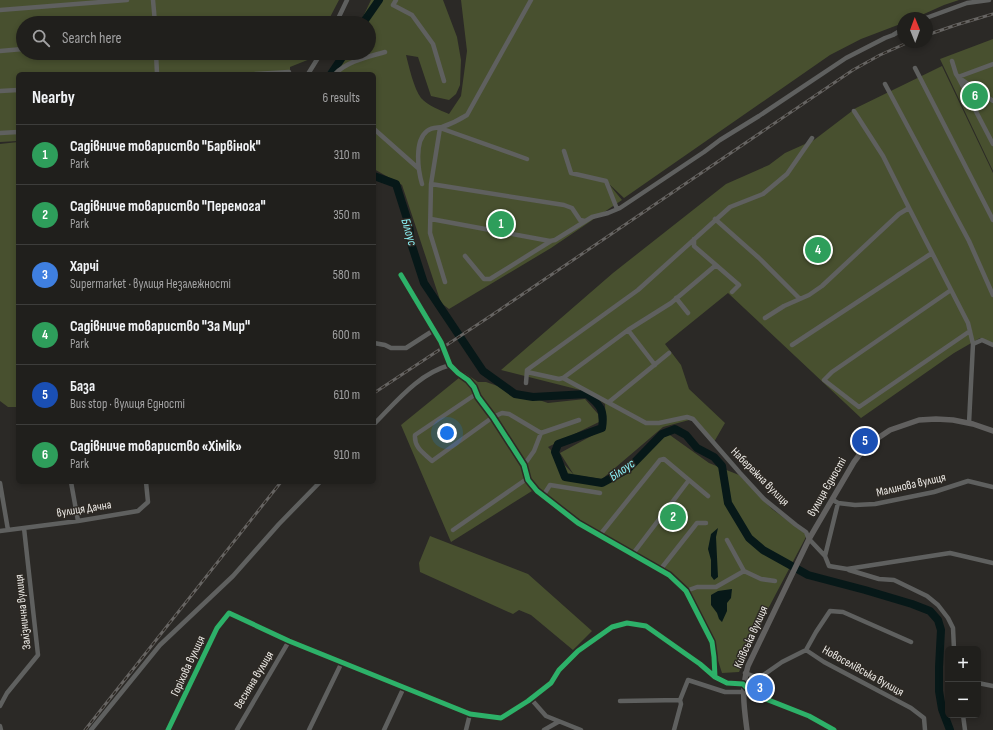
<!DOCTYPE html>
<html lang="en">
<head>
<meta charset="utf-8">
<style>
  body { margin:0; font-family:"Sofia Sans Condensed",sans-serif; background:#282725; color:#f1f3f6 }
  .controls { position:absolute; right:12px; bottom:12px; display:grid; overflow:hidden; border-radius:6px; box-shadow:0 2px 6px #0003 }
  .controls button { width:36px; height:36px; display:grid; place-items:center; padding:0; border:0; border-bottom:1px solid #3d3d3b; background:#201f1c; color:#f1f3f6; font:20px sans-serif }
  .compass { position:absolute; left:897px; top:12px; width:36px; height:36px; border-radius:50%; background:#201f1c; box-shadow:0 2px 6px #0003; rotate:359deg }
  .you { position:absolute; left:447px; top:433px; width:14px; height:14px; margin:-10px; border:3px solid #fff; border-radius:50%; background:#1a73e8; box-shadow:0 0 0 6px #1a73e833 }
  .badge { display:grid; place-items:center; width:26px; height:26px; border-radius:50%; background:#bca0f2; color:#fff; font-size:13px; font-weight:700 }
  .pin { position:absolute; translate:-50% -50%; border:2px solid #fff; box-shadow:0 1px 4px #0006 }
  .list { margin:0; padding:0; list-style:none }
  h2 { display:flex; justify-content:space-between; align-items:center; height:52px; margin:0; padding:0 16px; font-size:17px }
  h2 small { font-size:13px; font-weight:400; color:#a2a2a3 }
  .list li { display:grid; grid-template-columns:26px 1fr auto; gap:12px; align-items:center; box-sizing:border-box; height:60px; padding:0 16px; border-top:1px solid #3d3d3b }
  .list b { display:block; font-size:15px; white-space:nowrap }
  .list p { margin:0; font-size:13px; white-space:nowrap; color:#a2a2a3 }
  .list em { font-size:13px; font-style:normal; color:#a2a2a3 }
  .icon { flex:none; width:22px; height:22px; fill:none; stroke:currentColor; stroke-width:2; stroke-linecap:round; stroke-linejoin:round }
  .map { position:relative; flex:none; width:993px; height:730px; overflow:hidden }
  .search { position:absolute; background:#201f1c; box-shadow:0 2px 6px #0003; left:16px; top:16px; width:360px; height:44px; display:flex; align-items:center; gap:10px; box-sizing:border-box; padding:0 14px; border-radius:22px; color:#a2a2a3; font-size:15px }
  .panel { position:absolute; background:#201f1c; box-shadow:0 2px 6px #0003; left:16px; top:72px; width:360px; height:412px; border-radius:6px }
  .map>svg:first-child { display:block }
  .green { fill:#48502f }
  .water { fill:#071818 }
  .lines { fill:none; stroke-linecap:round; stroke-linejoin:round }
  .river { stroke:#071818; stroke-width:8 }
  .minor { stroke:#5f605f; stroke-width:4.5 }
  .major { stroke:#61605f; stroke-width:5.5 }
  .rail-casing { stroke:#666462; stroke-width:3 }
  .rail { stroke:#2d2924; stroke-width:1.5; stroke-dasharray:4.5; stroke-linecap:butt }
  .cycleway-casing { stroke:#2d2924; stroke-width:8 }
  .cycleway { stroke:#2db169; stroke-width:5 }
  .labels { text-anchor:middle; dominant-baseline:central; stroke-width:3; stroke-linejoin:round; paint-order:stroke }
  .street-label { font-size:12px; fill:#edebe7; stroke:#2d2924 }
  .water-label { font-size:13px; font-style:italic; fill:#8df4f9; stroke:#2d2924 }
</style>
</head>
<body>
<div class="map">
<svg width="993" height="730" viewBox="0 0 993 730">
  <rect width="100%" height="100%" fill="#2b2926"/>
  <path class="green" d="M0,0H339L327,23H23V53H312L310,59L290,67V74H18V141L0,142Z
    M371,0H443L457,37L461,60L460,85L456,94L449,100L431,96L418,57L406,55C409,67 414,89 421,98C428,106 440,110 449,114L461,96L467,51L461,0H959L944,5L915,18H903V23L861,39L830,55L624,198L608,183L622,200L551,248L449,309L441,303L402,185L374,169V74H336L346,53H369V23H360Z
    M993,39V171L940,59Z
    M942,66L993,173V344L980,338L954,353L861,418L728,293L665,344L681,365L689,389L725,423L714,442L693,419L663,427L602,479L574,475L579,481L597,484L611,482L644,455L667,433L709,463L739,475L772,509L807,535L760,624L739,672L722,673L712,642L700,613L679,582L575,525L532,491L451,542L401,425L465,373L478,382H486L548,403L585,399L598,414L599,422L548,447L574,475L560,453L606,428L605,404L588,392L501,370L613,273L726,184L769,165L785,153L814,140L856,108Z
    M18,142V407H8L0,401V144Z
    M430,536L528,574L592,631L573,650L531,615L519,610L513,614L420,572L419,563Z"/>
  <path class="water" d="M718,528L716,537L718,577L714,580L711,576V560L708,549L711,534Z
    M732,589L731,598L727,603V611L722,622L719,619L717,613L711,605V595L718,591Z"/>
  <g class="lines">
    <path class="river" d="M363,23L379,0
      M331,74L345,53
      M374,176L396,184L409,225L411,243L424,283L483,371L515,394L533,397L587,394C600,405 605,410 602,428L558,444L555,452L565,477L602,483L628,469L662,434L675,429L686,435L697,448L714,457L722,466L728,503L749,538L763,550L808,575L865,590L912,604L930,611L938,620L941,630L939,667V691L942,709L950,730"/>
    <path class="minor" d="M153,0L155,23
      M396,0L393,5L412,15L433,44L444,81
      M0,10L127,0
      M926,18L967,3L989,0
      M336,23L347,0
      M0,51L23,49
      M156,53L157,74
      M952,61L956,74L958,77L993,64
      M915,68L993,220
      M255,74L289,72
      M308,74L321,53
      M335,74C347,61 368,57 385,52
      M885,84L969,241L993,295
      M0,91L18,90
      M993,101L958,77L993,144
      M854,111L883,156L909,208
      M440,128L431,184L430,233L445,282
      M440,128L527,159
      M374,129L418,168
      M0,133L18,132
      M564,151L571,173L606,181L617,209
      M422,184C418,170 414,141 427,131C432,127 437,128 442,127C451,124 459,120 467,115L531,0
      M431,184L564,205L572,208L580,220L585,221
      M431,219L550,241L555,240L592,217L608,213L620,208L704,152L720,140L759,116L846,58L885,38L893,35L903,29
      M715,219L759,258L800,299
      M465,256L484,279H490L551,241
      M716,265L739,285L732,292
      M401,275L441,342L450,365L458,373L468,380L474,387L478,397L493,417L524,465L528,480L537,491L578,523L669,575L686,591L712,642L714,657L715,677L727,683L743,684L753,694L809,716L834,730
      M951,290L832,372L824,380L859,407L970,331
      M676,298L688,313
      M765,318L784,306L809,295L822,286L899,214L909,208L968,323L973,344
      M628,330L655,365
      M374,343L385,345L391,348H406L434,330
      M792,345L932,253
      M527,372L559,379L563,378L628,330L671,303L716,265L694,246V239
      M563,378L646,423H659L687,417L693,419L740,473L764,499L796,525L806,532L809,539L825,556L829,566L847,569L950,553L993,563
      M526,383L527,370L638,290L730,207L763,194L787,174L812,138
      M476,394L415,435C414,448 424,453 432,461L493,417L502,413L509,414L541,433L579,420
      M609,402L669,353
      M969,423L973,344L982,340L993,345
      M374,424C397,401 418,374 450,365
      M524,465L534,451L541,433
      M71,482L78,521
      M0,483L8,530
      M543,496L550,485L600,493
      M833,500L838,503L855,505L875,504L934,492L968,481L993,487
      M453,530L528,478
      M0,531L78,521L138,511L148,502L146,482
      M599,536L660,460L664,459L708,496
      M727,540L744,571
      M632,555L689,480
      M825,556L838,503
      M660,570L697,523H706
      M849,570L879,579L894,580L927,596L938,605L948,618L953,628L954,649
      M686,591L697,587H716L744,571L761,579L775,581
      M806,650L824,662L911,708L924,718L925,730
      M745,673L759,678L782,662L806,650L816,632L830,611L843,612L911,642
      M978,683L993,686
      M749,690L759,678
      M531,699L546,716L581,730
      M680,700L688,680L725,692H743
      M620,701L680,700L681,704L674,730
      M0,706L7,693L38,655L24,528
      M963,715L965,730
      M0,726L1,730
      M91,730L160,645L233,576L279,524L320,482
      M168,730L217,628L229,613L289,641L470,714L501,718L528,701L551,683L559,670L578,651L612,627L627,623L646,626L700,664L715,677
      M237,730L289,641
      M309,730L342,662
      M384,730L404,687
      M466,730L470,714
      M544,730L558,722"/>
    <path class="major" d="M747,730C744,707 741,689 748,666L809,539L854,462L866,446L890,430L919,420L936,419L953,420L973,424L993,431"/>
    <defs>
      <path id="rail" d="M927,35L956,25L993,14
        M374,393L492,315L853,70L880,55L909,42
        M85,730L281,482"/>
    </defs>
    <use href="#rail" class="rail-casing"/>
    <use href="#rail" class="rail"/>
    <defs>
      <path id="cycleway" d="M401,275L441,342L450,365L458,373L468,380L474,387L478,397L493,417L524,465L528,480L537,491L578,523L669,575L686,591L712,642L714,657L715,677L727,683L743,684L753,694L809,716L834,730
        M168,730L217,628L229,613L289,641L470,714L501,718L528,701L551,683L559,670L578,651L612,627L627,623L646,626L700,664L715,677"/>
    </defs>
    <use href="#cycleway" class="cycleway-casing"/>
    <use href="#cycleway" class="cycleway"/>
  </g>
  <g class="labels">
    <g class="street-label">
      <text transform="translate(760 477) rotate(45)">Набережна вулиця</text>
      <text transform="translate(911 485) rotate(-13)">Малинова вулиця</text>
      <text transform="translate(827 487) rotate(-60)">вулиця Єдності</text>
      <text transform="translate(84 509) rotate(-9)">вулиця Дачна</text>
      <text transform="translate(23 612) rotate(-96)">Залізнична вулиця</text>
      <text transform="translate(751 637) rotate(-66)">Київська вулиця</text>
      <text transform="translate(188 666) rotate(-65)">Горіхова вулиця</text>
      <text transform="translate(863 671) rotate(29)">Новоселівська вулиця</text>
      <text transform="translate(254 680) rotate(-59)">Весняна вулиця</text>
    </g>
    <g class="water-label">
      <text transform="translate(409 232) rotate(74)">Білоус</text>
      <text transform="translate(622 470) rotate(-35)">Білоус</text>
    </g>
  </g>
</svg>
<div class="controls">
<button>+</button>
<button>−</button>
</div>
<svg class="compass" viewBox="-18 -18 36 36"><path d="M0-13l5 13h-10z" fill="#e53935"/><path d="M0 13l5-13h-10z" fill="#a2a2a3"/></svg>
<div class="you"></div>
<div class="pin badge" style="left:501px;top:224px;background:#2e9e5b">1</div>
<div class="pin badge" style="left:673px;top:517px;background:#2e9e5b">2</div>
<div class="pin badge" style="left:760px;top:688px;background:#3f7fe0">3</div>
<div class="pin badge" style="left:818px;top:250px;background:#2e9e5b">4</div>
<div class="pin badge" style="left:865px;top:441px;background:#1a4fb4">5</div>
<div class="pin badge" style="left:975px;top:96px;background:#2e9e5b">6</div>
<div class="search"><svg class="icon" aria-label="search" viewBox="0 0 24 24"><circle cx="10" cy="10" r="6"/><path d="M15 15l6 6"/></svg>Search here</div>
<section class="panel">
<h2>Nearby<small>6 results</small></h2>
<ul class="list">
<li><span class="badge" style="background:#2e9e5b">1</span><div><b>Садівниче товариство &quot;Барвінок&quot;</b><p>Park</p></div><em>310 m</em></li>
<li><span class="badge" style="background:#2e9e5b">2</span><div><b>Садівниче товариство &quot;Перемога&quot;</b><p>Park</p></div><em>350 m</em></li>
<li><span class="badge" style="background:#3f7fe0">3</span><div><b>Харчі</b><p>Supermarket · вулиця Незалежності</p></div><em>580 m</em></li>
<li><span class="badge" style="background:#2e9e5b">4</span><div><b>Садівниче товариство &quot;За Мир&quot;</b><p>Park</p></div><em>600 m</em></li>
<li><span class="badge" style="background:#1a4fb4">5</span><div><b>База</b><p>Bus stop · вулиця Єдності</p></div><em>610 m</em></li>
<li><span class="badge" style="background:#2e9e5b">6</span><div><b>Садівниче товариство «Хімік»</b><p>Park</p></div><em>910 m</em></li>
</ul>
</section>
</div>
</body>
</html>
